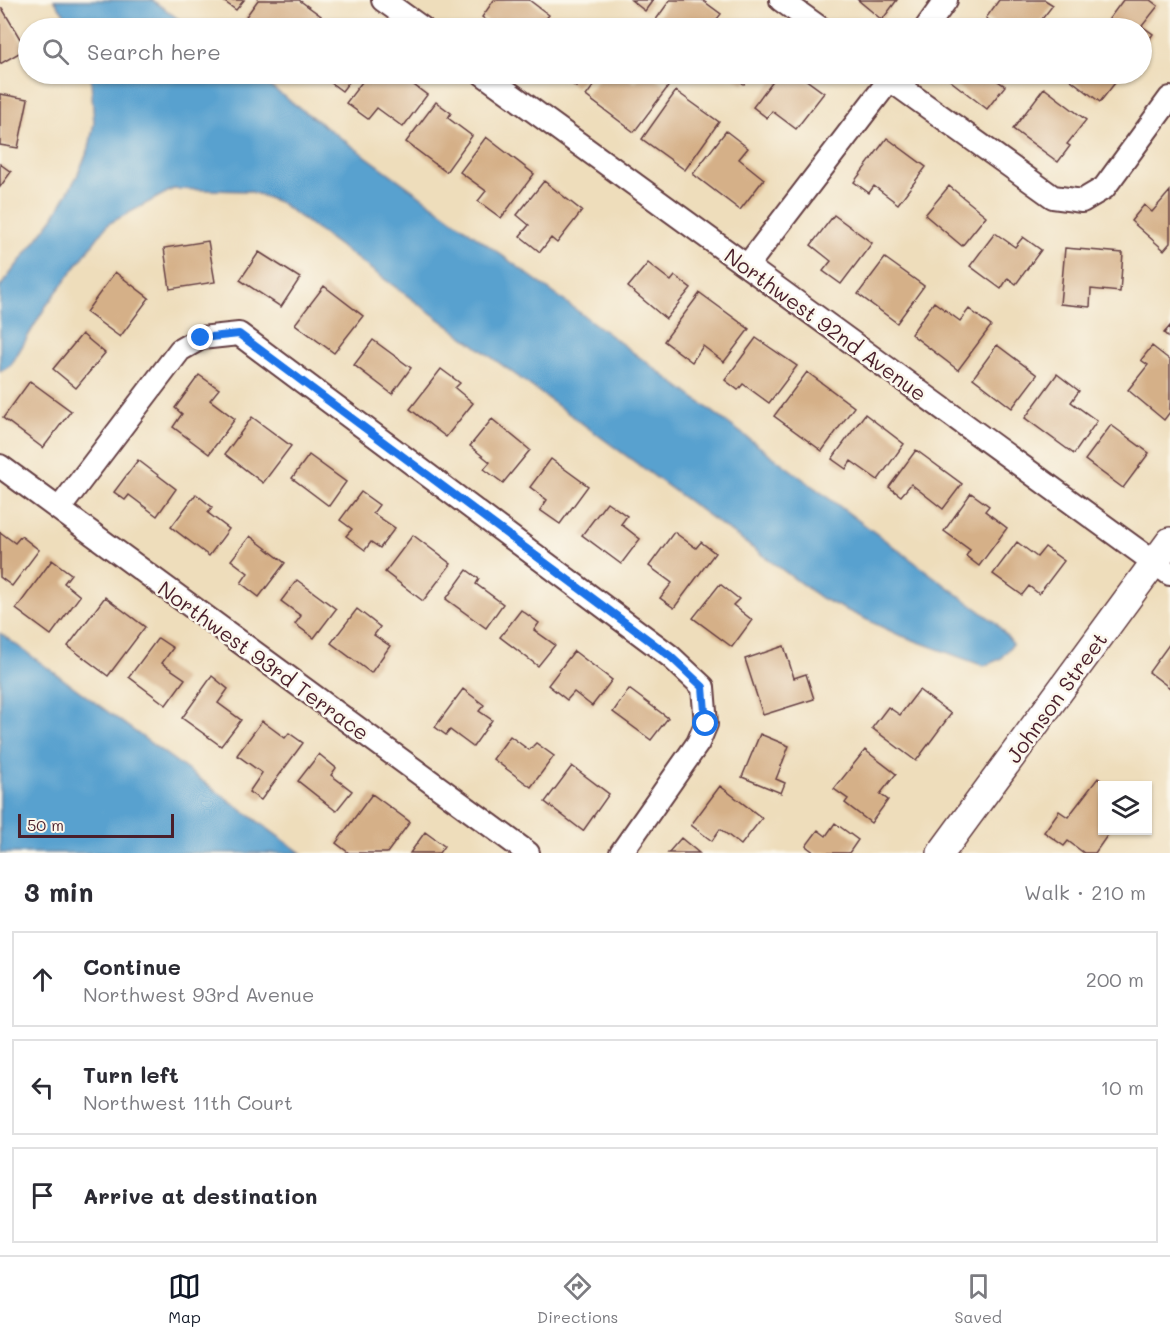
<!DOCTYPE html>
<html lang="en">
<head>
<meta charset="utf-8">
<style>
  body { margin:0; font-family:Mali,sans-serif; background:#f7f7f7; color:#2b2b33 }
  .controls { position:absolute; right:18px; bottom:18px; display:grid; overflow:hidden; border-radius:0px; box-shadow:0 2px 4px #0004 }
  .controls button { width:54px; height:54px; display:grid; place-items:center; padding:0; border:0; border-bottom:2px solid #e1e1e2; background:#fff; color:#2b2b33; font:30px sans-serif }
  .scale { position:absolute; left:18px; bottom:15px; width:156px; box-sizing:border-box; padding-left:6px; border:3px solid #4a1f2b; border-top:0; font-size:16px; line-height:21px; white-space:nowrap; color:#4a1f2b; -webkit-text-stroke:4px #fbf7ec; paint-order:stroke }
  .stop { position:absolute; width:18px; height:18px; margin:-14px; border:4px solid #1a73e8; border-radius:50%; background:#fff }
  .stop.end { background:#1a73e8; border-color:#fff; box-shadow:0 2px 6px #0008 }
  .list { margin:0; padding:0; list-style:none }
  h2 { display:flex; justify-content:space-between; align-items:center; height:78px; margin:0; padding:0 24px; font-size:26px }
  h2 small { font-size:20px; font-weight:400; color:#7c7c81 }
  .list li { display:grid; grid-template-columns:39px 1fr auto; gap:18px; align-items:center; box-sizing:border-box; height:96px; margin:0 12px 12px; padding:0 12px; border:2px solid #e1e1e2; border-radius:0px }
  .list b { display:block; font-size:22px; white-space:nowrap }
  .list p { margin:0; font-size:20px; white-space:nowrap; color:#7c7c81 }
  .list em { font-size:20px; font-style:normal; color:#7c7c81 }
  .icon { flex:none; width:33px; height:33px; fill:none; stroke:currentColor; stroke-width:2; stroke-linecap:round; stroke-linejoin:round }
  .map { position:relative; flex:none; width:1170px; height:853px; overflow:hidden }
  .search { position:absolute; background:#fff; box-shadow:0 2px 4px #0004; left:18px; right:18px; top:18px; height:66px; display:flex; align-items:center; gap:15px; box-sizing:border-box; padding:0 21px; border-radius:33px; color:#7c7c81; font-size:22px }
  .sheet { height:402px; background:#fff }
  nav { display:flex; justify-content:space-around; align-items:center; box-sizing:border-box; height:84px; border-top:2px solid #e1e1e2; background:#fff; font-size:16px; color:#7c7c81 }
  nav a { display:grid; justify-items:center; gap:3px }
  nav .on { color:#111827 }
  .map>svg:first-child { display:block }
  .water { fill:#58a1cf; stroke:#51607d; stroke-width:1.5 }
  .building { fill:#d5b088 }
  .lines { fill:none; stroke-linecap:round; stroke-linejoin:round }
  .minor-casing { stroke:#633c41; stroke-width:26 }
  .tertiary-casing { stroke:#633c41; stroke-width:30 }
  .minor { stroke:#fff; stroke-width:22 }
  .tertiary { stroke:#fff; stroke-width:27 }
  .route { stroke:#1a73e8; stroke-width:8 }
  .labels { text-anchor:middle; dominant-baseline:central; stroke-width:5; stroke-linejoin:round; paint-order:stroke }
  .street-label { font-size:21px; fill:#4a1f2b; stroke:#fbf7ec }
</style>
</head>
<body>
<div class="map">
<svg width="1170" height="853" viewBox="0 0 1170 853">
  <rect width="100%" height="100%" fill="#fbf7ec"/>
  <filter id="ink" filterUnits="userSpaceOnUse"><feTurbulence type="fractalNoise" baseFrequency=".0167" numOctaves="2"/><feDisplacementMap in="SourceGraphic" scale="12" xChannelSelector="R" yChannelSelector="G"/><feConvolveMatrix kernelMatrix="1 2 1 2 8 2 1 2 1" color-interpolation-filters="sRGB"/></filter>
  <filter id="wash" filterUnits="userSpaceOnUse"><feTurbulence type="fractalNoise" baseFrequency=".008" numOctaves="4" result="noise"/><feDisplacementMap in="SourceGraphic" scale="24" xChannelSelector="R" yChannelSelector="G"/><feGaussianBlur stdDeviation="1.35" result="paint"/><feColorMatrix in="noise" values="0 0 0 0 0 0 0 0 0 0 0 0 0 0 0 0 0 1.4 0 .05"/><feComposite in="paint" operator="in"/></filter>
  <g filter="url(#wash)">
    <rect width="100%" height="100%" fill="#edb"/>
    <path class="water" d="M54,0H152L191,28H72L69,20Z
      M89,74H253L544,286L996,623L1013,644L1000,659L984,666L897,634L821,598L279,202L249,191L173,189L108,224L46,306L11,365L0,372V287L53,218L77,176L89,148L94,123L91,80Z
      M0,633L301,853H0Z"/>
    <g id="blocks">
      <path class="building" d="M222,0H244L236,10Z
        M258,0H299L321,16L311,28H243L239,26Z
        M494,0H529L549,15L538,28H497L482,17Z
        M631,0H653L645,11Z
        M670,0H702L721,14L710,28H650Z
        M858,0H897L882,20Z
        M999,0H1045L1053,5L1035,28H1000L986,18Z
        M1123,0H1150L1158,6L1142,26L1153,34L1142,50V28L1103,27Z
        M2,8L26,49L0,64V9Z
        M577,21L582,25L579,28H561L566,23L571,28Z
        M319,74H355L342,91Z
        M368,74H399L427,95L403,127L377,108L368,119L346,103Z
        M559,74H587L576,87Z
        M602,74H623L635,83L643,74H649L668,87L634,132L586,96Z
        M729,74H751L744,84Z
        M778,74H798L824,93L796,129L772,111L767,118L753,107Z
        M945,74H995L992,77L1005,86L987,109L943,75Z
        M1070,74H1122L1100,102L1067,77Z
        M1044,88L1086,120L1067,144L1070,146L1058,162L1013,129Z
        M676,91L719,122L685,170L642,139Z
        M0,94L28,99L18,148L0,145Z
        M436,102L451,113L448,118L472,136L446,172L406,142Z
        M726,131L748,148L739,159L764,179L740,210L693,174Z
        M486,137L534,174L501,218L478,201L486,191L460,172Z
        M887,138L926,167L898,204L874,186L869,193L854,182Z
        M0,164L11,172L0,187Z
        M544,181L582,211L557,243L551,238L540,252L520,236L529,225L517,215Z
        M949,186L986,216L962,246L925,215Z
        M1170,191V243L1164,250L1131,221L1144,205L1152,212Z
        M834,215L872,243L841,284L823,271L831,261L811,245Z
        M995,233L1015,247L1023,237L1041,250L1016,284L1008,278L1001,289L970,266Z
        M208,241L215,282L170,289L164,248Z
        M1065,248L1123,253L1120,292L1091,289L1090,307L1060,304Z
        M259,252L300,278L281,307L240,280Z
        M885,258L924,286L897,323L858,294Z
        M648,263L671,281L675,276L691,288L666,319L628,287Z
        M115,272L149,298L120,337L86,312Z
        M324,286L363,316L334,353L295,324Z
        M700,293L749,329L724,362L703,346L692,362L664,341Z
        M934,302L960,321L969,309L991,326L958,370L911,334Z
        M1170,326V339L1164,333Z
        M82,334L105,353L76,388L53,369Z
        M756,338L797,366L769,403L743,384L738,390L725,380Z
        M373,340L411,368L392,394L354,365Z
        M997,345L1037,375L1012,408L973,378Z
        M1152,346L1170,360V412L1164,420L1128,390L1148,365L1141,360Z
        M441,369L460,383L455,388L473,403L446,437L410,409Z
        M807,372L854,407L822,451L774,416Z
        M1057,374L1079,391L1071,402L1097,421L1074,454L1025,418Z
        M199,375L219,389L210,400L235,419L209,454L173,427L182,414L175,408Z
        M30,381L71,411L43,448L3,418Z
        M865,414L904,444L878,480L851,461L846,469L832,459Z
        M252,417L291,446L263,483L225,454Z
        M492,419L530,450L503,483L484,469L490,462L470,446Z
        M1111,425L1149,453L1123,488L1085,460Z
        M916,450L962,484L943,509L911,484L901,496L889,487Z
        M309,455L346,482L329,506L292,478Z
        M551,459L588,486L560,524L540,510L547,500L530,487Z
        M138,460L176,489L157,516L129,495L125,500L114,492Z
        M361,492L379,505L373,513L395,528L380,548L371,542L365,550L346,536L352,529L340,520Z
        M971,493L989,506L985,511L1007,528L979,566L966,556L970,550L944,531Z
        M196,494L212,507L208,513L229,529L209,556L171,527Z
        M607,502L627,516L621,524L640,539L621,564L582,535Z
        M0,532L15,543L21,536L39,550L12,586L0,577Z
        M674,532L696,548L701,542L715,553L674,608L660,598L672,583L649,566Z
        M413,535L451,564L423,601L385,572Z
        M250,536L285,563L259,597L241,583L248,573L231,560Z
        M1017,542L1037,557L1045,547L1064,561L1039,594L1029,586L1022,595L993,574Z
        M52,560L71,574L64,583L80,596L51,635L16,609Z
        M467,570L479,579L476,584L503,604L486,628L446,599Z
        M297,580L336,609L314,638L295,624L301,616L281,601Z
        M720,584L739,599L733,605L752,620L732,647L693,618Z
        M105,597L145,627L108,676L68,646Z
        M357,609L380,627L374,635L390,646L371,673L331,643Z
        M521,610L539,623L534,630L555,645L538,666L500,637Z
        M158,638L173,648L162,663L185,679L166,705L129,677Z
        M1170,643V688L1149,672Z
        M784,646L794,678L806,674L814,699L763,715L745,659Z
        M574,651L612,680L592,706L574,692L567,700L548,685Z
        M212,676L228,689L218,703L241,720L221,746L182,718Z
        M463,689L484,705L479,711L492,720L473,747L450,730L446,735L435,727Z
        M629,689L668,718L651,740L613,712Z
        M919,690L951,714L916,761L872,728L888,707L900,715Z
        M262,721L285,738L289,733L303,743L261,800L249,792L262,773L237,755Z
        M760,734L789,746L776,779L785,783L781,793L742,777Z
        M510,736L529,750L536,743L554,756L531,787L493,759Z
        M865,750L896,774L880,794L888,800L871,823L845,803L848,799L834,789Z
        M319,754L336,768L331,775L352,791L336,811L298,781Z
        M572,766L609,794L583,831L545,802Z
        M1098,778L1107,786H1102V830H1111L1095,853H1084L1068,841L1064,846L1044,832L1059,811L1068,817Z
        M720,786L762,818L741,845L720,829L712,841L691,825Z
        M372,794L410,822L387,853H349L336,843Z
        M835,823L858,840L849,853H815L806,846L818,830L826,836Z
        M425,832L444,846L439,853H410Z
        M681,838L699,853H668Z"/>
    </g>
  </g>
  <g filter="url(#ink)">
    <use href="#blocks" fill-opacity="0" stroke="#633c41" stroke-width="1.5"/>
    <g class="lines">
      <defs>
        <path id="minor" d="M383,0L422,28
          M781,0L820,28
          M926,28L946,0
          M483,74L1170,574
          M882,74L1053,197L1082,201L1104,188L1170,98
          M747,266L894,74
          M0,466L528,853
          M59,509L180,350L201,338L239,334L670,656L703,687L706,724L698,743L621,853"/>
        <path id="tertiary" d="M941,853L1170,541"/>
      </defs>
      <use href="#minor" class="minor-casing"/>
      <use href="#tertiary" class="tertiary-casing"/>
      <use href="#minor" class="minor"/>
      <use href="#tertiary" class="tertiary"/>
    </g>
  </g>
  <g class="lines" filter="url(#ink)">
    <path class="route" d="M201,338L239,334L670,656L703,687L706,724"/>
  </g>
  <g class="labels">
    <g class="street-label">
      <text transform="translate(826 324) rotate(36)">Northwest 92nd Avenue</text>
      <text transform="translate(264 660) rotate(36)">Northwest 93rd Terrace</text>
      <text transform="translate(1056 697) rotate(-54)">Johnson Street</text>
    </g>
  </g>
</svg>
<div class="controls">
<button><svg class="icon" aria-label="layers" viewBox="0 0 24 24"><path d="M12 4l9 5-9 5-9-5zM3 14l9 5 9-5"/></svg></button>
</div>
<div class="scale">50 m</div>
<div class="stop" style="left:706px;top:724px"></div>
<div class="stop end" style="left:201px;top:338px"></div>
<div class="search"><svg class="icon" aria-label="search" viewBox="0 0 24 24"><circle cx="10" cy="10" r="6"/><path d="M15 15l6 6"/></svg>Search here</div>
</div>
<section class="sheet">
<h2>3 min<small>Walk · 210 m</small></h2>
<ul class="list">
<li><svg class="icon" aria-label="ahead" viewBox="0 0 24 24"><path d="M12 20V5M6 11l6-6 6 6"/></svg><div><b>Continue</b><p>Northwest 93rd Avenue</p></div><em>200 m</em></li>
<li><svg class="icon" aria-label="left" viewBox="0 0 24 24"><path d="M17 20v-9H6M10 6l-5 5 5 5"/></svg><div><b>Turn left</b><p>Northwest 11th Court</p></div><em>10 m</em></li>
<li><svg class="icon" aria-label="arrive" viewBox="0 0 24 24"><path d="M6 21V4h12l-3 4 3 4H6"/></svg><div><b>Arrive at destination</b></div></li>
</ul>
</section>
<nav>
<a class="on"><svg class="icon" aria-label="map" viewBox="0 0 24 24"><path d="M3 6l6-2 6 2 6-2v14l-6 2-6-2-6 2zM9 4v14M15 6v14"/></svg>Map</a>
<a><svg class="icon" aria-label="directions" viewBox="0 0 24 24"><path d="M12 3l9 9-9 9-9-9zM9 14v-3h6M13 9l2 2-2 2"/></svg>Directions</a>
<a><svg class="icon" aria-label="saved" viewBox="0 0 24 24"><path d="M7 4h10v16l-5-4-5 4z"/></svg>Saved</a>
</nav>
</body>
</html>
